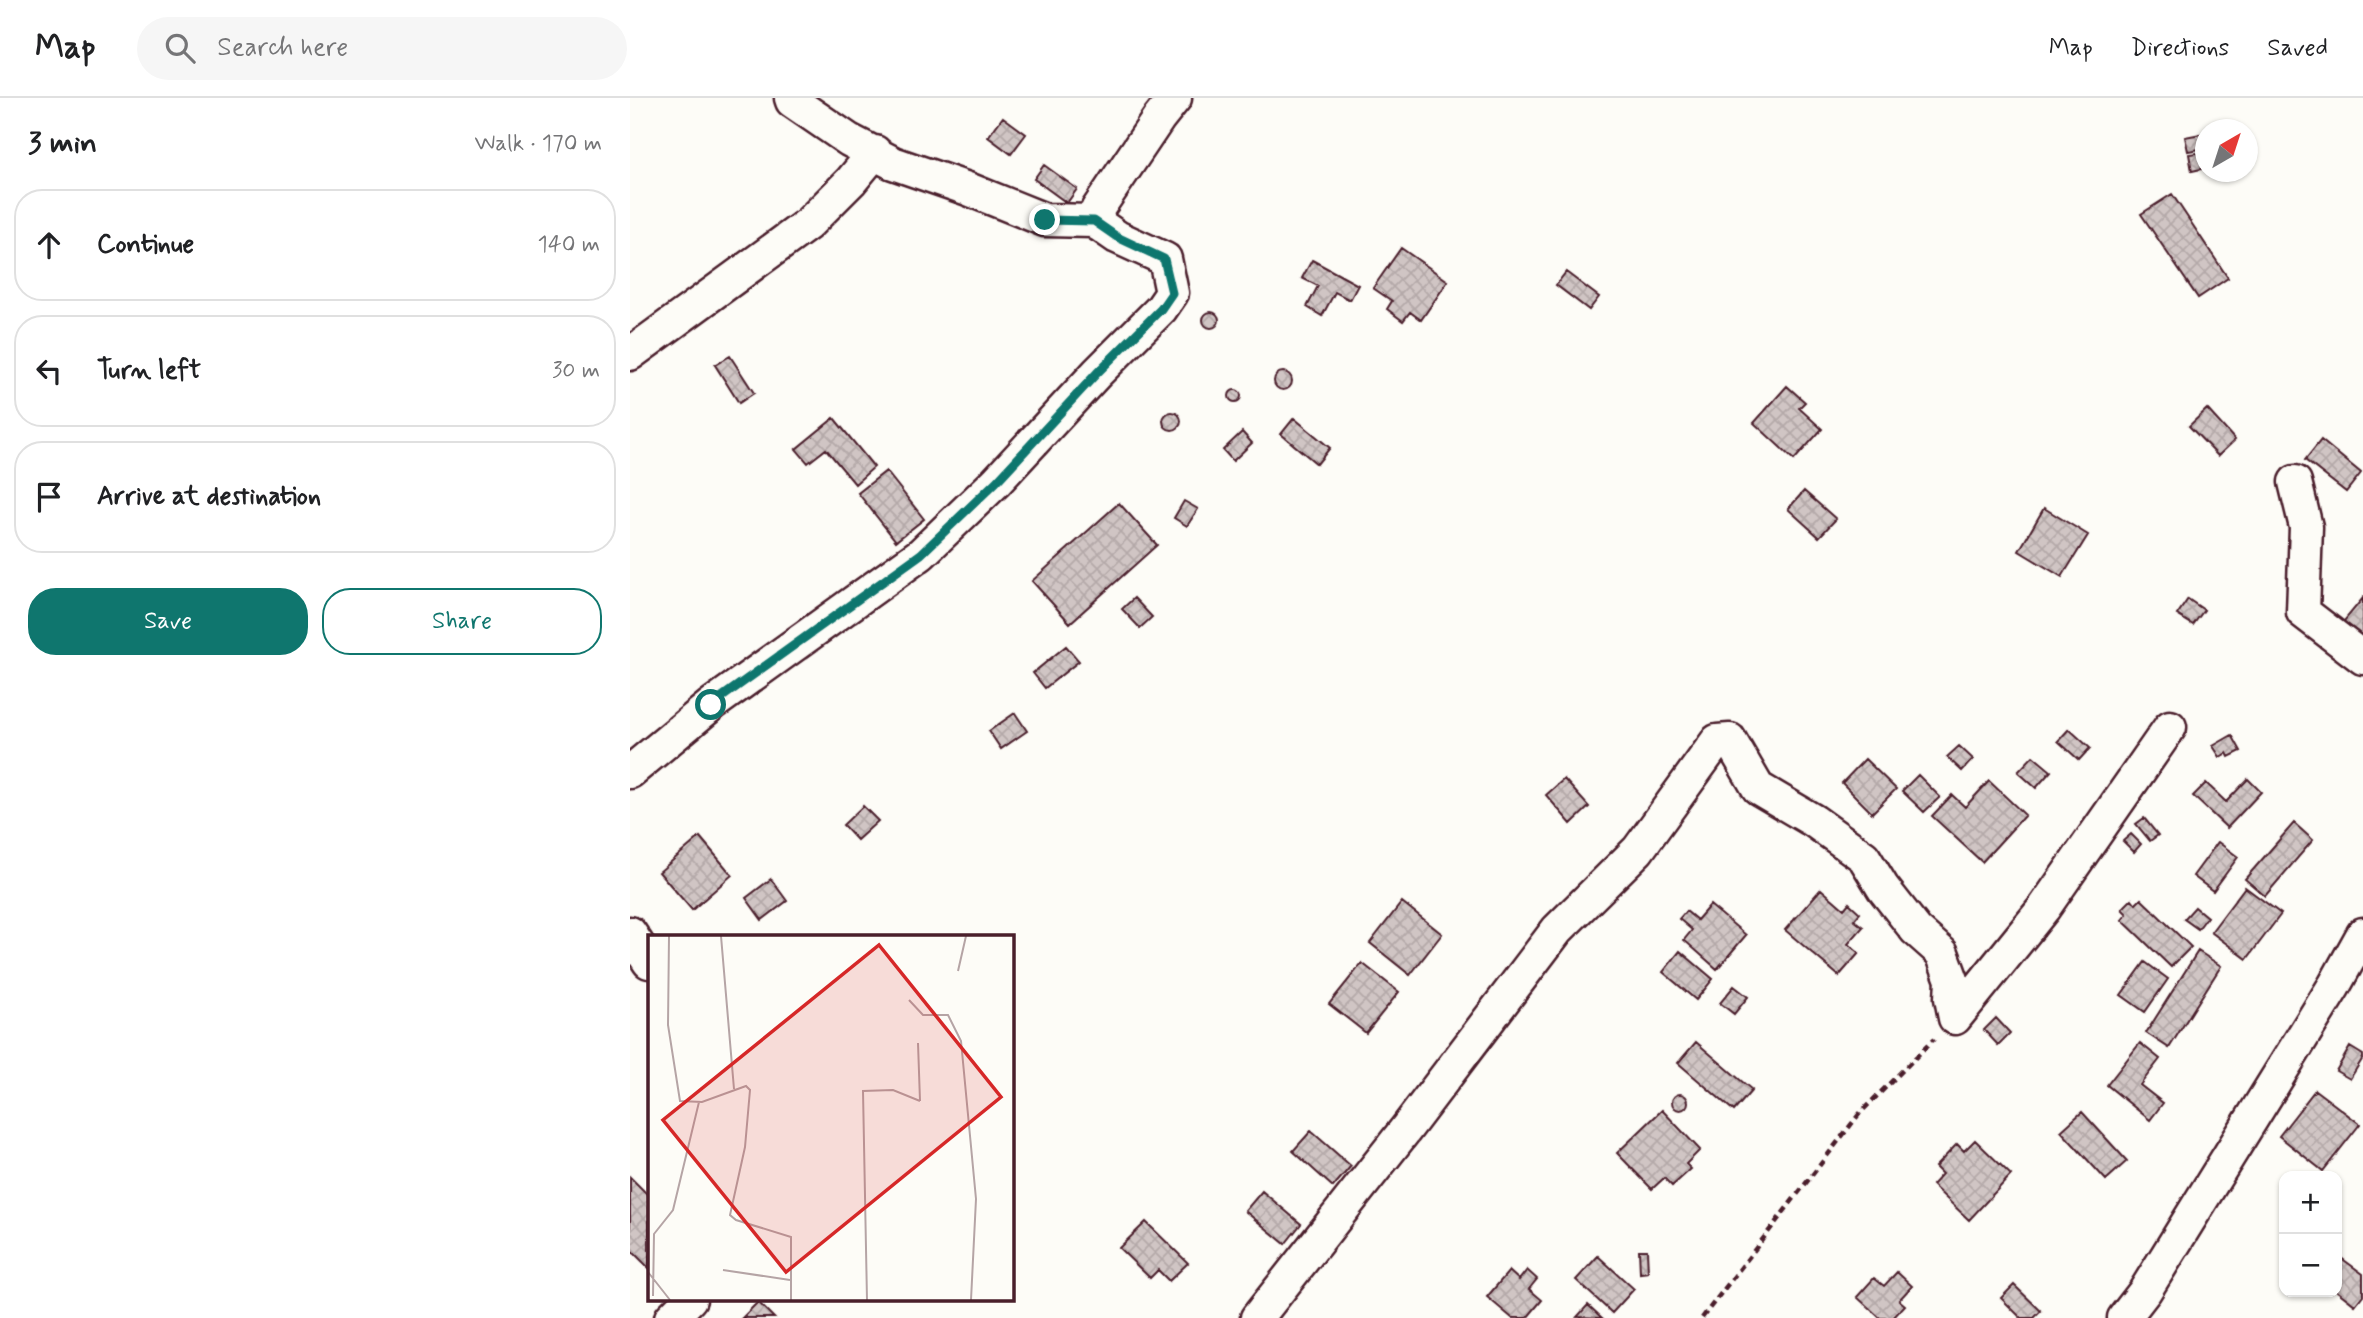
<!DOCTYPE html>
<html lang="en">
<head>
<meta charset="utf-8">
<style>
  body { margin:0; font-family:Mynerve,sans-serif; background:#f6f6f6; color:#202124 }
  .controls { position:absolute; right:21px; bottom:21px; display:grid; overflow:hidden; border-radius:14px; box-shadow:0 2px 5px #0004 }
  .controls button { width:63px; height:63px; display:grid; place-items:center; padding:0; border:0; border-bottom:2px solid #e0e0e0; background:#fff; color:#202124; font:35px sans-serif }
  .compass { position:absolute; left:1565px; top:21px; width:63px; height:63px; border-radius:50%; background:#fff; box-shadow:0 2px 5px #0004; rotate:39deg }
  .stop { position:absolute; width:21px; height:21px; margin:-16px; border:5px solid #0f766e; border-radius:50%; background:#fff }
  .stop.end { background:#0f766e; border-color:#fff; box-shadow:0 2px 7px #0008 }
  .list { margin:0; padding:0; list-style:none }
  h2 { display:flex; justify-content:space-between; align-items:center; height:91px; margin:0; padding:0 28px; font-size:30px }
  h2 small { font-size:23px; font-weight:400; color:#757577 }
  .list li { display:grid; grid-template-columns:46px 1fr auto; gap:21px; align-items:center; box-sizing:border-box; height:112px; margin:0 14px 14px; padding:0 14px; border:2px solid #e0e0e0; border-radius:28px }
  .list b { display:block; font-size:26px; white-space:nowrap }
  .list em { font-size:23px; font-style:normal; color:#757577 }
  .actions { display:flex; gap:14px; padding:21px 28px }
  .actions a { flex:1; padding:16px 0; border:2px solid #0f766e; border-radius:28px; text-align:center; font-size:24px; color:#0f766e }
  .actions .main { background:#0f766e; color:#fff }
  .icon { flex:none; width:38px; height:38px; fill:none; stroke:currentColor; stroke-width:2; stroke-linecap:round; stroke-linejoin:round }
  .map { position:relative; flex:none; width:1733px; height:1220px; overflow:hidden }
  header { display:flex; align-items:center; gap:42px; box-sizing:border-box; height:98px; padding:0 35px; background:#fff; border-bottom:2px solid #e0e0e0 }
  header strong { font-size:33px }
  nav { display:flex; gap:38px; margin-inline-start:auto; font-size:24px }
  .search { width:490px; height:63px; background:#f6f6f6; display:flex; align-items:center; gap:18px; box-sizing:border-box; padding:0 24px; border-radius:38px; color:#757577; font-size:26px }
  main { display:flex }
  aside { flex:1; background:#fff }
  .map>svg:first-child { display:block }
  .building { fill:url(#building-cross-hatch); stroke:#4a1f2b; stroke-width:2 }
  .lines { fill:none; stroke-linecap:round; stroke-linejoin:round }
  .minor-casing { stroke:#4a1f2b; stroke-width:37 }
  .path { stroke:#4a1f2b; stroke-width:4.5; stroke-dasharray:7 5; stroke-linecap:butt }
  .minor { stroke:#fdfcf7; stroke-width:32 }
  .route { stroke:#0f766e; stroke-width:9 }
  .inset-road { fill:none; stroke:#b5a4a5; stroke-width:2 }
  .view { fill:#d62828; fill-opacity:0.15; stroke:#d62828; stroke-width:3.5 }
  .inset-edge { fill:none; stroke:#4a1f2b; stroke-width:3.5 }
</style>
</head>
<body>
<header>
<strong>Map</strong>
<div class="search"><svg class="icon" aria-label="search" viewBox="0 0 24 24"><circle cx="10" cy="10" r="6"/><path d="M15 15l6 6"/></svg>Search here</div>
<nav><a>Map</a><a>Directions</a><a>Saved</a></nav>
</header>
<main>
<aside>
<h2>3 min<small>Walk · 170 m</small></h2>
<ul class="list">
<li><svg class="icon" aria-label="ahead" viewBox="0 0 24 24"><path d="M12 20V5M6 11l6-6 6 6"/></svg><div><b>Continue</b></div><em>140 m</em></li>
<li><svg class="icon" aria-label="left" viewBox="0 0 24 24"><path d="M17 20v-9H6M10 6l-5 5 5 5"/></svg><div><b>Turn left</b></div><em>30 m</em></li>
<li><svg class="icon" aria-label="arrive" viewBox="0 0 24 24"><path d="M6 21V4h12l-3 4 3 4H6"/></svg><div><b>Arrive at destination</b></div></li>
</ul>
<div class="actions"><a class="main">Save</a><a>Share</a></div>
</aside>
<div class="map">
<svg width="1733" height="1220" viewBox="0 0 1733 1220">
  <defs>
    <pattern id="building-cross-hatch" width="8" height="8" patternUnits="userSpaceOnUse" patternTransform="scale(1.75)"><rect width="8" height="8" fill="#d0c5c4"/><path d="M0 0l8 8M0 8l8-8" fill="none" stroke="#b4a9a9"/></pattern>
  </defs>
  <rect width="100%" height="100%" fill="#fdfcf7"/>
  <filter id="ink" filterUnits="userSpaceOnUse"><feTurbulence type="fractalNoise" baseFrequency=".0143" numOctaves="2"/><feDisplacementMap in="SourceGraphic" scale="14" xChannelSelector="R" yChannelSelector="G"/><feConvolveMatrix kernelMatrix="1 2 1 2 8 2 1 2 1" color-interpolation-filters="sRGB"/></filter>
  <g filter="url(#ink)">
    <path class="building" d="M373,19L396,36L381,56L358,39Z
      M1576,35V50L1558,53L1555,39Z
      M1576,54V70L1562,73L1559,56Z
      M414,67L447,91L437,105L404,81Z
      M1542,96L1598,180L1568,200L1511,116Z
      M771,150L818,183L791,222L780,214L773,223L757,211L762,203L743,190Z
      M682,162L728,187L720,202L705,194L692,218L677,209L688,188L672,180Z
      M936,174L969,199L959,212L926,187Z
      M573 222a8 8 0 1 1 16 0a8 8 0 1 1-16 0Z
      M100,258L124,295L109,305L85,267Z
      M644 283a9 9 0 1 1 18 0a9 9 0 1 1-18 0Z
      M1157,288L1175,304L1169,310L1192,331L1164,362L1124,325Z
      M599 298a6 6 0 1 1 12 0a6 6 0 1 1-12 0Z
      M1577,311L1605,342L1588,358L1559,328Z
      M533 323a9 9 0 1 1 18 0a9 9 0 1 1-18 0Z
      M204,320L244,369L225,386L196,351L178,365L166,351Z
      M664,320L700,350L687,366L651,336Z
      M612,334L622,345L603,363L593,352Z
      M1691,342L1731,375L1716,394L1675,362Z
      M256,373L294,421L266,443L228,395Z
      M1174,393L1206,421L1189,439L1158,411Z
      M554,403L568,411L557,428L544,420Z
      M489,405L527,447L440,525L402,483Z
      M1414,410L1458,437L1432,479L1389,453Z
      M504,500L522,519L510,530L492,511Z
      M1733,500V549L1709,529Z
      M1558,501L1574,512L1563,527L1547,517Z
      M436,548L449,563L415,590L403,575Z
      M385,615L397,633L371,651L359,633Z
      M1439,631L1460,650L1449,662L1428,643Z
      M1602,637L1611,653L1599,659L1597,655L1590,659L1583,648Z
      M1329,648L1343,661L1332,673L1317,659Z
      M1403,658L1421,673L1406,690L1388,674Z
      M1235,661L1266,691L1242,715L1212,685Z
      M1288,677L1310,699L1294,714L1272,693Z
      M934,681L959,709L941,726L916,697Z
      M1618,681L1631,694L1597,730L1563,698L1576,685L1596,704Z
      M1359,683L1395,717L1352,764L1302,718L1322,697L1335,709Z
      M233,708L248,723L227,742L213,727Z
      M1514,720L1528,737L1520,743L1506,726Z
      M1664,725L1683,742L1635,798L1615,781Z
      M1501,736L1511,746L1504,754L1493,743Z
      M70,739L102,777L62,812L29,774Z
      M1588,744L1608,759L1583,793L1563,778Z
      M141,781L157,803L132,822L116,800Z
      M1615,789L1651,816L1617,861L1581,834Z
      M1191,791L1214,811L1219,805L1230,815L1224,822L1233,829L1218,846L1229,855L1209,878L1155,832Z
      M1502,801L1506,806L1511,801L1561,849L1541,869L1492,822L1497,816L1492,811Z
      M772,804L812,836L780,877L740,845Z
      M1080,807L1116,837L1087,871L1054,842L1062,832L1049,821L1056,813L1067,822Z
      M1565,809L1577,819L1568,831L1554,821Z
      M1050,853L1083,881L1066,902L1033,874Z
      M1568,853L1591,868L1539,950L1516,935Z
      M1515,864L1538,881L1515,914L1491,897Z
      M732,865L769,894L736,935L699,906Z
      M1104,888L1118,899L1104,916L1090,905Z
      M1366,920L1380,935L1368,947L1354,932Z
      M1066,944L1122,992L1104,1013L1048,965Z
      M1510,945L1530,961L1510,987L1533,1005L1520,1022L1477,987Z
      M1720,949L1733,957V960L1720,981L1706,973Z
      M1685,992L1730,1026L1693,1073L1649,1038Z
      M1042 1004a8 8 0 1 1 16 0a8 8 0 1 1-16 0Z
      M1032,1012L1070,1052L1056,1066L1061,1071L1042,1088L1034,1080L1022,1091L987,1055Z
      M1452,1014L1497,1063L1476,1082L1431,1033Z
      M681,1033L721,1068L703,1089L663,1053Z
      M1345,1042L1381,1077L1339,1122L1302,1087L1312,1076L1305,1069L1327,1046L1334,1053Z
      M0,1079L19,1098V1170L3,1154L0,1157Z
      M632,1093L671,1126L655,1146L615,1113Z
      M516,1124L558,1165L539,1183L528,1172L520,1180L489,1150Z
      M1009,1152H1017L1018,1174L1010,1175Z
      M1707,1157L1733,1176V1197L1725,1207L1707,1193Z
      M968,1158L1004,1191L982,1215L946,1182Z
      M897,1172L907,1181L899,1191L912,1202L897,1220H882L857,1199L879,1173L889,1182Z
      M1267,1174L1282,1188L1269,1202L1275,1207L1263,1220H1250L1227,1199L1244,1180L1254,1188Z
      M1384,1187L1411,1213L1404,1220H1391L1371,1200Z
      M128,1204L144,1220H112Z
      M958,1207L972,1220L947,1219Z"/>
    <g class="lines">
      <defs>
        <path id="minor" d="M469,127L467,112L529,20L545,0
          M0,256L178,126L221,83L245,54
          M1665,384L1676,429L1673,514L1733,560
          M0,674L81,607L291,456L366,384L467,275L531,211L542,195L535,161L487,139L464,123L415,122L338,91L263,65L219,42L162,3L161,0
          M0,835L19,864
          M1325,920L1414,810L1540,629
          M41,1220L60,1201
          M627,1220L776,1031L927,832L1008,752L1087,643L1100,642L1128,690L1184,723L1234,759L1253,790L1286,832L1312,855L1322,882L1321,900L1325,920
          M1494,1220L1515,1193L1704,888L1733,836"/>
      </defs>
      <use href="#minor" class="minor-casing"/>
      <path class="path" d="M1072,1220L1230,1015L1304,941"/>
      <use href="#minor" class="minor"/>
    </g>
  </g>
  <g class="lines" filter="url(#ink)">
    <path class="route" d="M81,607L291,456L366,384L467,275L531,211L542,195L534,161L487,139L464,123L415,122"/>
  </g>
  <g transform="translate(18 837)">
    <rect width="366" height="366" fill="#fdfcf7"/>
    <path class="inset-road" d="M21,1L20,90L32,166L54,167L98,151L102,155L97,212L82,280L88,285L143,302V365M73,1L86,154M310,36L318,1M261,65L275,80H300L313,106L328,264L323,365M270,108L272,166M75,335L142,345M0,337L22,365M5,361L6,299L25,275L51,167M219,365L215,156L245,155L272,166"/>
    <path class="view" d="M231,10L353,162L138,337L15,185Z"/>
    <rect width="366" height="366" class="inset-edge"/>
  </g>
</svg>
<div class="controls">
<button>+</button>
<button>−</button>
</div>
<svg class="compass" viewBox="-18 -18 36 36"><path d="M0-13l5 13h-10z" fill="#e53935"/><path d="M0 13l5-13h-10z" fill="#757577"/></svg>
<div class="stop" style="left:81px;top:607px"></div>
<div class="stop end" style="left:415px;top:122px"></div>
</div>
</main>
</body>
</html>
